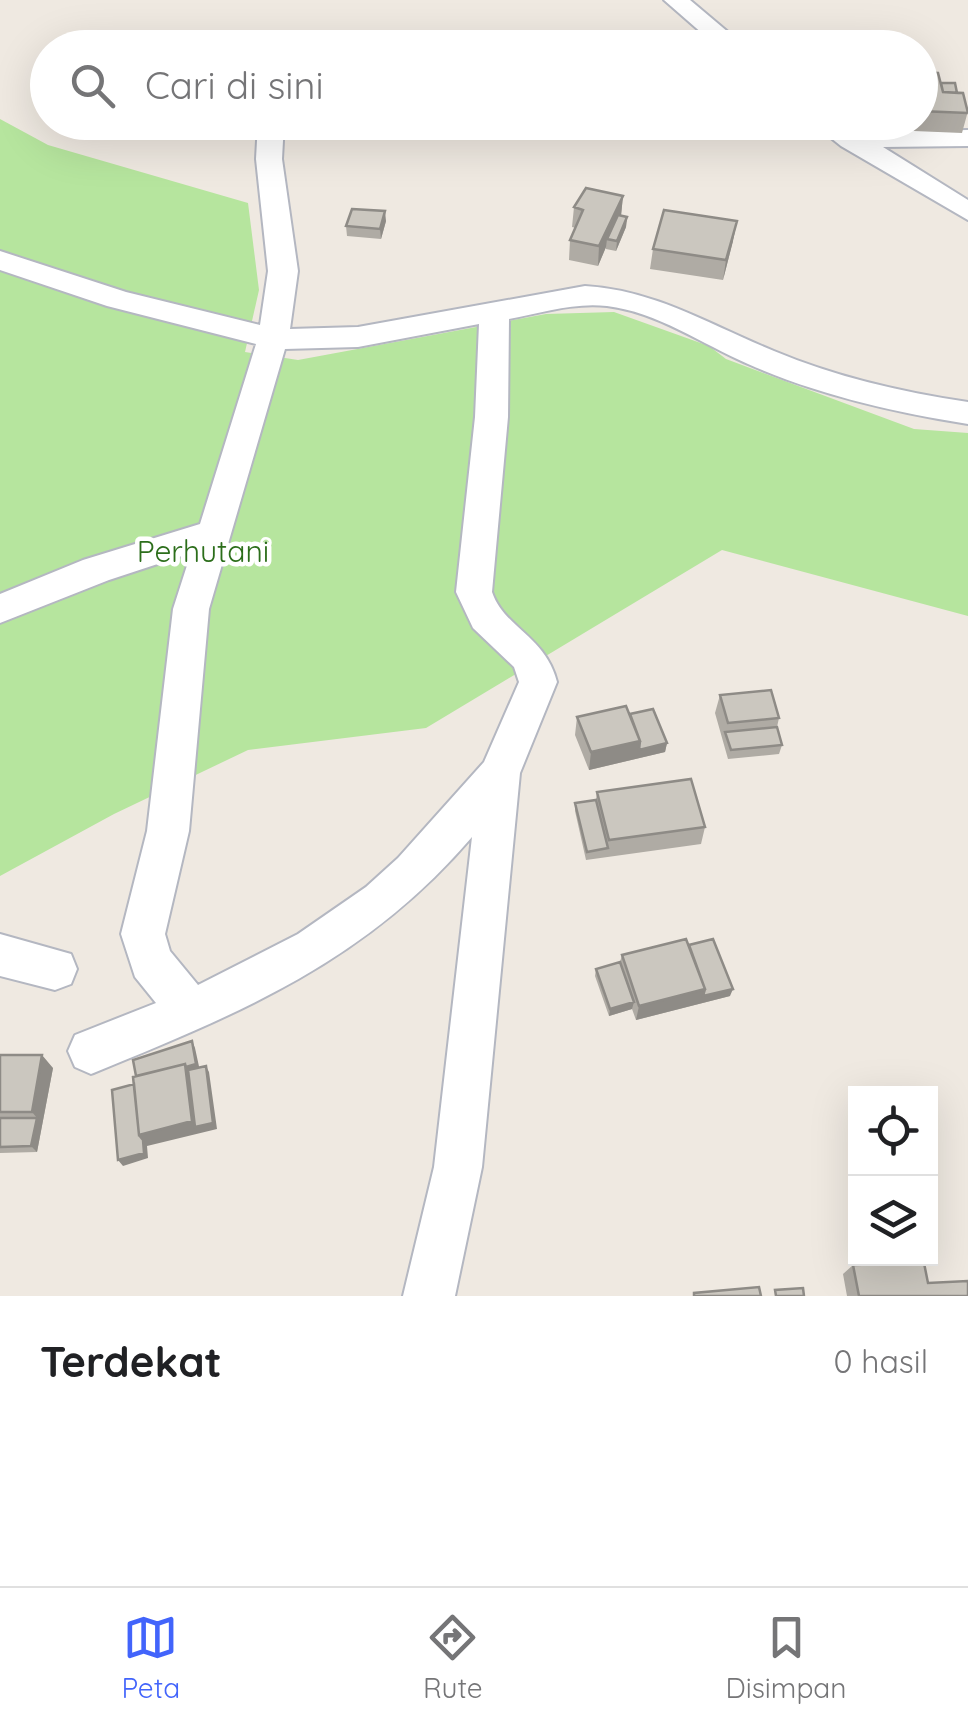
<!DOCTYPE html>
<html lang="id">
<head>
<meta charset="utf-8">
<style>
  body { margin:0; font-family:Quicksand,sans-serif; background:#f2f2f2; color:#202124 }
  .controls { position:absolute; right:30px; bottom:30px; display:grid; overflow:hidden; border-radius:0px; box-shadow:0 10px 40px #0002 }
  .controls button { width:90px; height:90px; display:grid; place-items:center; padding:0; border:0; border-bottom:2px solid #e0e0e0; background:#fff; color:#202124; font:50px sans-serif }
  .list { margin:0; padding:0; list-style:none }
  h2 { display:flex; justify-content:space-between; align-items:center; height:130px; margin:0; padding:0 40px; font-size:42px }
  h2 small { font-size:32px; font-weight:400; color:#757577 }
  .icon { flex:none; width:55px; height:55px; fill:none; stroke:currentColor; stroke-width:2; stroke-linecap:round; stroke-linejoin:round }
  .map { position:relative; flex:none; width:968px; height:1296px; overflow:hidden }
  .search { position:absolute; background:#fff; box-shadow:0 10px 40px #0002; left:30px; right:30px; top:30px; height:110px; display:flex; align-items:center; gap:25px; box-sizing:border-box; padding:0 35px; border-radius:55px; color:#757577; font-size:38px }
  .sheet { height:290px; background:#fff }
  nav { display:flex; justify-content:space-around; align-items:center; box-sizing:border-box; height:140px; border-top:2px solid #e0e0e0; background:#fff; font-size:28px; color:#757577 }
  nav a { display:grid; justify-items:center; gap:5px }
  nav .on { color:#4264fb }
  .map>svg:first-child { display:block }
  .green { fill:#b6e59e }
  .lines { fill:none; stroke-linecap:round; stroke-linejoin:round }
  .street-casing { stroke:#b4b7c1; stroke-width:4 }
  .street { fill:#fff; fill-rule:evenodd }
  .wall { fill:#afaba4 }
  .shaded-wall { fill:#8e8b86 }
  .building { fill:#cbc7bf; stroke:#8e8b86; stroke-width:2.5 }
  .labels { text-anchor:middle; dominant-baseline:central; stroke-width:9; stroke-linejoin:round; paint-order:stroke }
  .park-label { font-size:30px; fill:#2c6e1b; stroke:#fff }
</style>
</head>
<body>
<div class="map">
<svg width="968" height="1296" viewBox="0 0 968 1296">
  <rect width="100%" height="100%" fill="#efe9e1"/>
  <path class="green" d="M0,119L48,145L248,203L259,290L245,352L298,360L546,314L614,312L709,346L726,359L914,429L968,433V616L722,550L426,728L248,750L114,814L0,876Z"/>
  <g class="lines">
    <defs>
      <path id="street" d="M664,0H690L747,48H719Z
        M258,122H284L282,159L298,271L290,329L358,327L585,286C655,290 710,325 774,351C836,377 901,392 968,402V424C893,412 818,395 748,364C702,344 657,312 607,306C575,302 541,313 509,319L508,417L492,592C504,628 545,635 557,682L520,773L482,1167L455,1296H403L434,1167L472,837C364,963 240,1013 91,1074L75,1067L68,1051L75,1035L156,1003L135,977L121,934L147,831L173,609L191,553L109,580L0,623V594L83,560L200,524L256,344L107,306L0,270V251L126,292L260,325L268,271L256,159ZM479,324L475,417L456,592L473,628L514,667L519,682L484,762L398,858L366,887L298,934L198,985L170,951L165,934L189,831L209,609L285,349L358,347Z
        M811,122H843L858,132L968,130V146L883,147L968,200V220L841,146Z
        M0,934L71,954L77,969L71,984L55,990L0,976Z"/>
    </defs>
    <use href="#street" class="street-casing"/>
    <use href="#street" class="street"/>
  </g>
  <path class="wall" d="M780,33L854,48H777Z
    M920,72L957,93L968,111L962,133L914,131L912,122H920Z
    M287,122H350V127L288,129Z
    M355,122H418L419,136L357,138Z
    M596,122H668V125L667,135L632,136L628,123L596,125Z
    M623,196L621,215L627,217L626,227L616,251L606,249V247L598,266L569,260L570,240L576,228L572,227L574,207Z
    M386,221L381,239L347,236L346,226Z
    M733,241L723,280L650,269L653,249Z
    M720,695L779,718L777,727L782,745L779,754L728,759L715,713Z
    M630,714L667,743L665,752L589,770L575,735L577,717Z
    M597,792L705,827L701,844L586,860L575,811V803L596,800Z
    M689,945L730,996L636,1020L632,1009L609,1016L595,976L596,969L620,962L622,955Z
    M0,1055L53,1068L37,1152L0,1153Z
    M853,1265L928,1283L968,1296H847L843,1274Z"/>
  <path class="shaded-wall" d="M623,196L621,216L607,239L606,247L598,266L599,246Z
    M385,211L386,221L381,239L380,229Z
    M627,217L626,227L616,251L617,241Z
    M737,221L733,241L723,280L726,260Z
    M640,741L667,743L665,752L589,770L591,752Z
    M705,989H733L730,996L636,1020L639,1006Z
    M634,1002L632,1009L609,1016L610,1009Z
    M192,1041L195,1048L200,1071L206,1066L209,1072L217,1129L147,1146L148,1158L123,1166L118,1160L139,1135Z
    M42,1055L53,1068L37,1152L31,1146L37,1118L32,1112Z"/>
  <path class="building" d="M848,32L854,48H785L780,33Z
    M920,72L938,73L943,92L963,93L968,113L920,111Z
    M941,83H955L957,93L943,92Z
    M632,122H668V125L633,126Z
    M586,188L623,196L599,246L570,240L583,210L574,207Z
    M352,209L385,211L380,229L346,226Z
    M664,210L737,221L726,260L653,249Z
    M618,215L627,217L617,241L607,239Z
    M771,690L779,718L728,723L720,695Z
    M626,706L640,741L591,752L577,717Z
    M653,709L667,743L639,750L640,741L630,714Z
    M777,727L782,745L731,750L725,732Z
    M691,779L705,827L609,840L597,792Z
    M596,800L608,848L587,852L575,803Z
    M686,939L705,989L639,1006L622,955Z
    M713,939L733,989L703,996L705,989L689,945Z
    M620,962L634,1002L610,1009L596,969Z
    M192,1041L196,1064L186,1067L185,1064L136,1076L133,1060Z
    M0,1055H42L32,1112H0Z
    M185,1064L192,1121L139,1135L133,1077Z
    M206,1066L213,1123L195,1127L188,1070Z
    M134,1084L139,1135L143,1140L144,1153L118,1160L112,1090Z
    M0,1118H37L31,1146L0,1147Z
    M924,1263L928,1283L968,1281V1296H859L853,1265Z
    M759,1287L761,1296H694V1293Z
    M803,1288L804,1296H776L775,1290Z"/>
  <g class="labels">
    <g class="park-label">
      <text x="203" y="551">Perhutani</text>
    </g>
  </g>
</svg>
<div class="controls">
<button><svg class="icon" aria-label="locate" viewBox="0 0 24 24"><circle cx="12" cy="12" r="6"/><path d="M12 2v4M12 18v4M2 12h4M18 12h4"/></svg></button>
<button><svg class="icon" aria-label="layers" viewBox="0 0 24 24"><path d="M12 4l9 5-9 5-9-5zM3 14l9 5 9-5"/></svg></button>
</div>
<div class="search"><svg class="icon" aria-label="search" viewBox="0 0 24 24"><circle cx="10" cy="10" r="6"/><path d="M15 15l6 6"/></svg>Cari di sini</div>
</div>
<section class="sheet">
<h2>Terdekat<small>0 hasil</small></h2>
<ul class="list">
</ul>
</section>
<nav>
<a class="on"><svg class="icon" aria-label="map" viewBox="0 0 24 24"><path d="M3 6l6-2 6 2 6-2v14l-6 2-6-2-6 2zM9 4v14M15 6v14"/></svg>Peta</a>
<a><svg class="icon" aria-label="directions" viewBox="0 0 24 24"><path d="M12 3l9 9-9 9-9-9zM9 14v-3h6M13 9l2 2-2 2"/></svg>Rute</a>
<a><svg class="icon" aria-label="saved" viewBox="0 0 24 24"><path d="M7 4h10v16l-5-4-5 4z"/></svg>Disimpan</a>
</nav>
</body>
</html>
